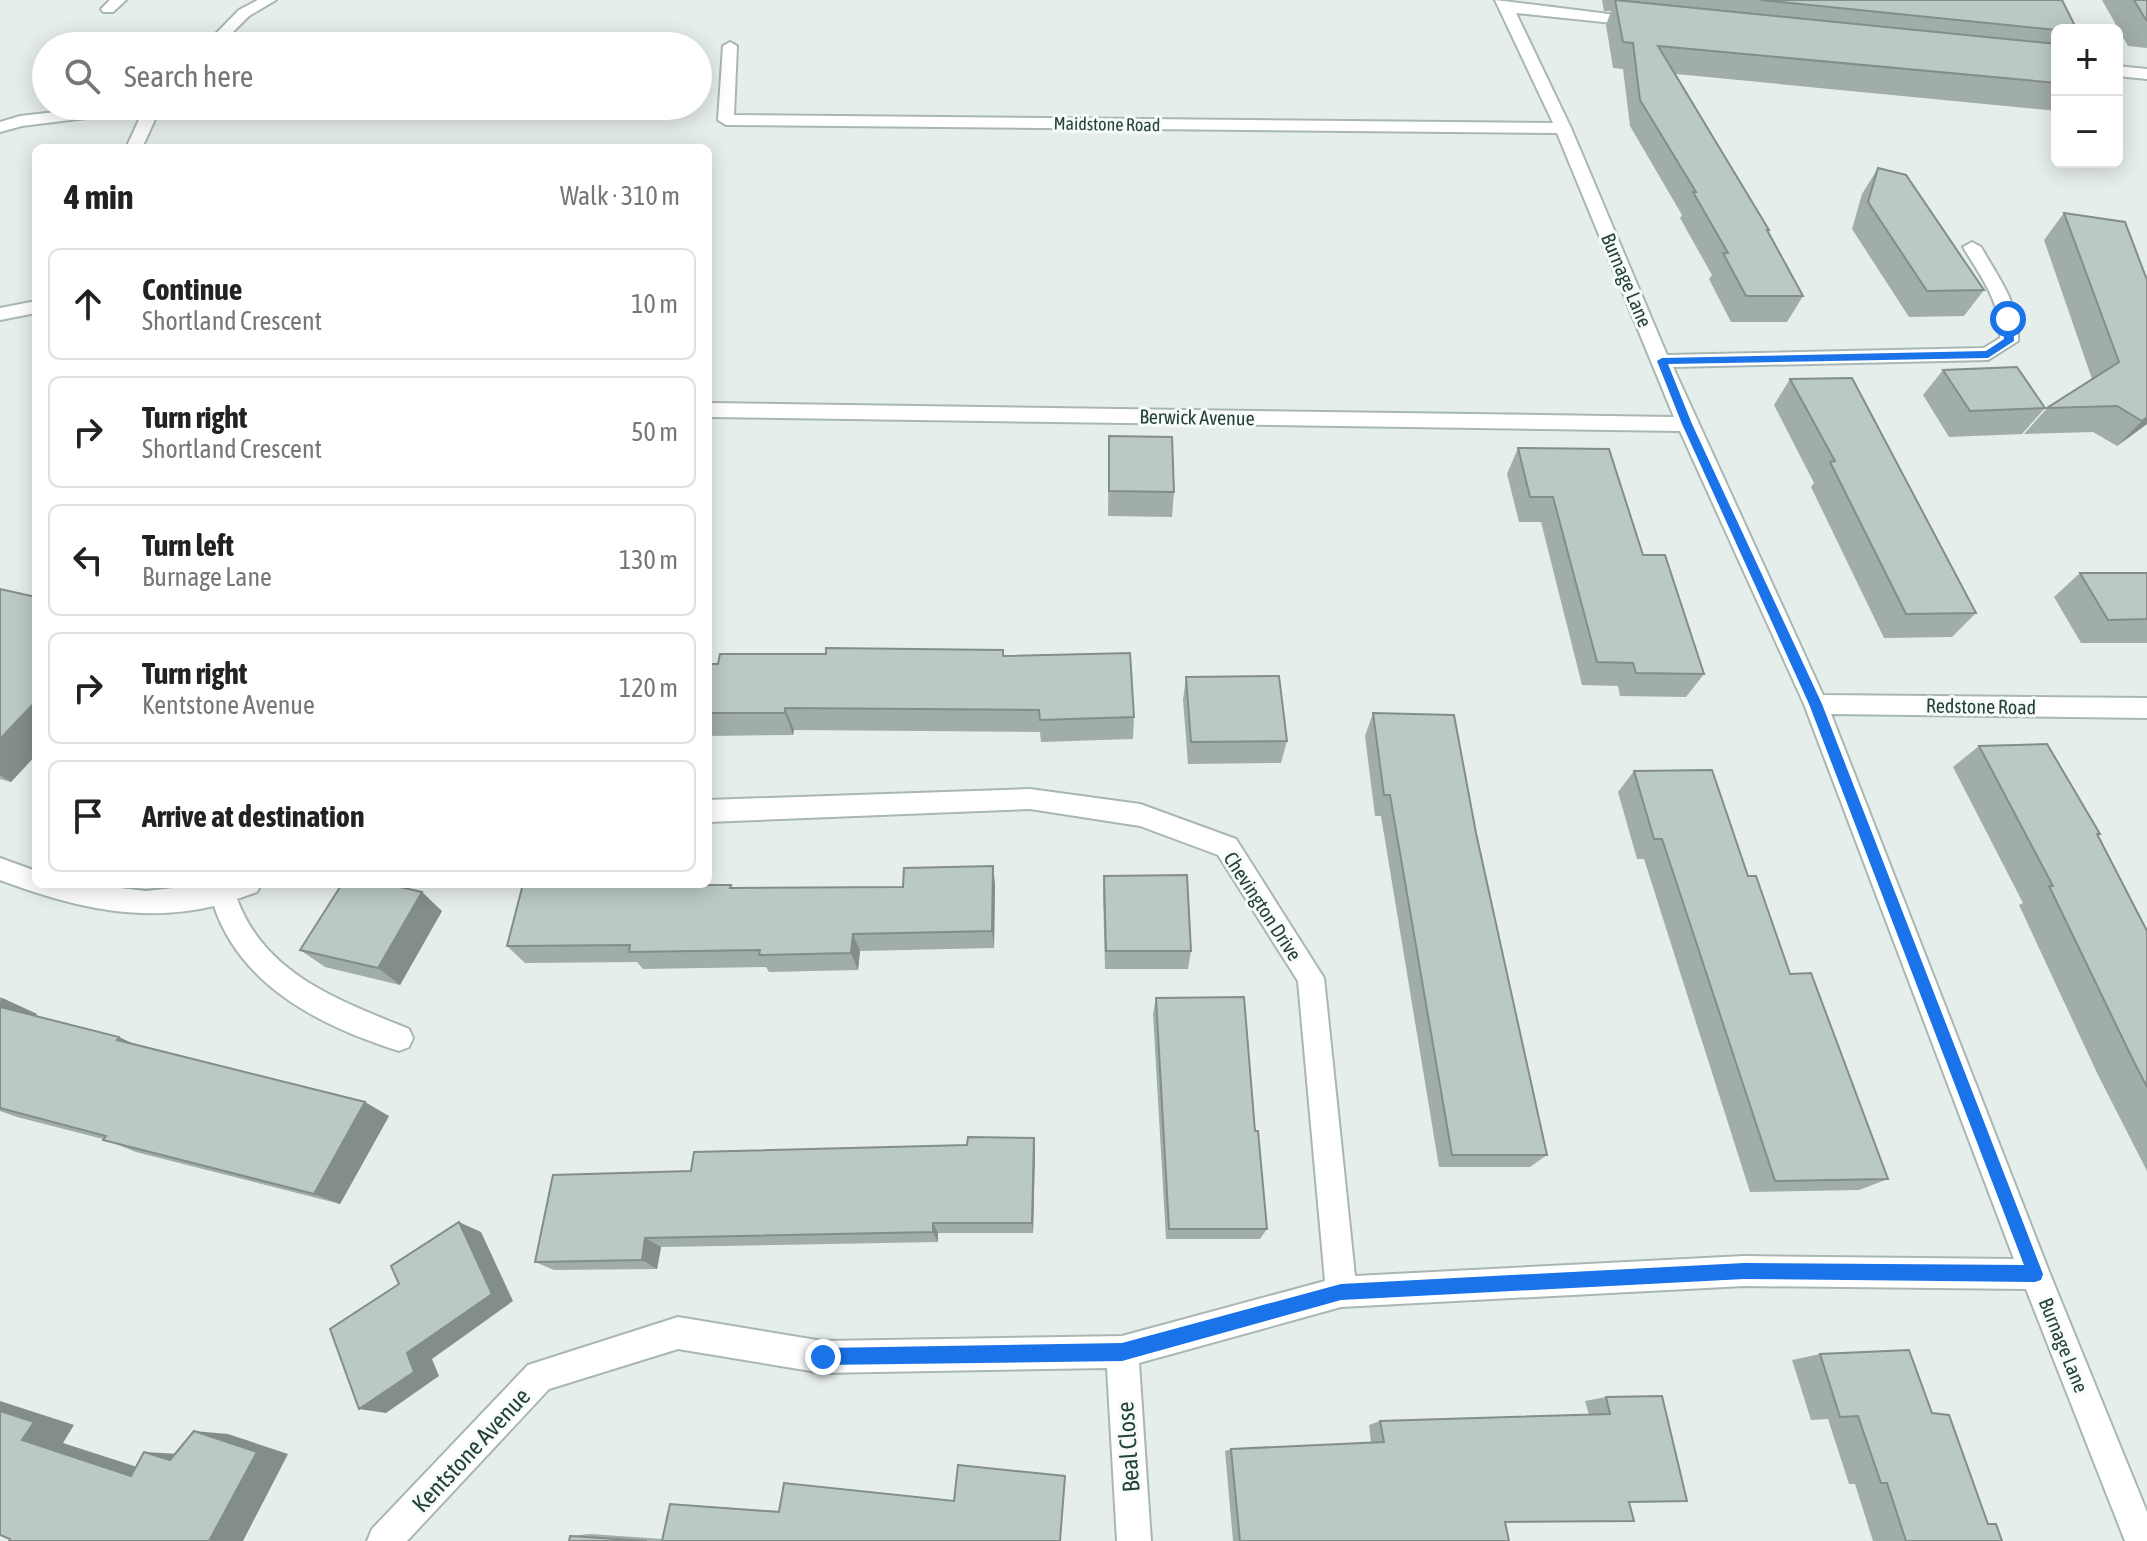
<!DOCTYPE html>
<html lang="en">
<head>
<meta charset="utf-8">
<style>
  body { margin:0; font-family:"Asap Condensed",sans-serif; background:#f6f6f6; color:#222 }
  .controls { position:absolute; right:24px; top:24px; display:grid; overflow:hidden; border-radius:12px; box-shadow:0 4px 20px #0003 }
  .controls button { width:72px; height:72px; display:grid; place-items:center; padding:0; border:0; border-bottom:2px solid #e0e0e0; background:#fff; color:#222; font:40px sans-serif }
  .stop { position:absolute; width:24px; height:24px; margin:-18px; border:6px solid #1a73e8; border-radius:50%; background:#fff }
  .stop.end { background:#1a73e8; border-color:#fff; box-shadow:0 2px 8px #0008 }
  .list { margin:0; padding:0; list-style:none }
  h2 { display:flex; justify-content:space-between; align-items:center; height:104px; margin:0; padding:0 32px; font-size:34px }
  h2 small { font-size:26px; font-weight:400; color:#767676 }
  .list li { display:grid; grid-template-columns:52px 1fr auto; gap:24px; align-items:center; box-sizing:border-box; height:112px; margin:0 16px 16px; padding:0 16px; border:2px solid #e0e0e0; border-radius:12px }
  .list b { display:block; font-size:30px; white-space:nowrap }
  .list p { margin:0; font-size:26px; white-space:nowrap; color:#767676 }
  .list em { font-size:26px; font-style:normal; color:#767676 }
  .icon { flex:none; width:44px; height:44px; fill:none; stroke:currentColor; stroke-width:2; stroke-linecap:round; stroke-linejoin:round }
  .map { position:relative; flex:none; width:2147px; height:1541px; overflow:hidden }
  .search { position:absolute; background:#fff; box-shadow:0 4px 20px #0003; left:32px; top:32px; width:680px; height:88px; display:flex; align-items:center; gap:20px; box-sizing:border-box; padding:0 28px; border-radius:44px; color:#767676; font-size:30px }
  .panel { position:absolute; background:#fff; box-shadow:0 4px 20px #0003; left:32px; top:144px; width:680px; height:744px; border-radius:12px }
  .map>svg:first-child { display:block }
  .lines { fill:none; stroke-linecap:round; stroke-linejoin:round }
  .minor-casing { stroke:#a8b7b3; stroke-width:4 }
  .minor { fill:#fff; fill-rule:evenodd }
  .wall { fill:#a1ada9 }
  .shaded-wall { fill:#838d8a }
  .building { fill:#bbc9c5; stroke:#838d8a; stroke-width:2 }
  .route { fill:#1a73e8 }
  .labels { text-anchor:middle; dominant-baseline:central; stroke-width:6; stroke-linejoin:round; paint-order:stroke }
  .far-street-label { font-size:18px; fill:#25413c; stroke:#f7fbf9 }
  .street-label { font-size:20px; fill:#25413c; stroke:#f7fbf9 }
  .near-street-label { font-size:24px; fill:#25413c; stroke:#f7fbf9 }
</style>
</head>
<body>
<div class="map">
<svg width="2147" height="1541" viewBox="0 0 2147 1541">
  <rect width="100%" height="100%" fill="#e6eeeb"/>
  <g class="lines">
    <defs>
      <path id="minor" d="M110,0H126L113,12H103L101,9Z
        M258,0H276L249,16L219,46H204L239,10Z
        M1495,0L1641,18L1648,22L1641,26L1516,13L1571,128L1667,355L1984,348L2000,338C2002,304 1980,275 1963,247L1972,242L1981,247C1998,277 2020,305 2018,341L1988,360L1673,367L1823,695L2147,698V718L1831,714L2050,1274L2147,1512V1541H2125L2026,1289L1744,1286L1341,1307L1139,1363L1151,1541H1117L1107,1368L823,1373L678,1349L549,1389L407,1541H367L372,1529L528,1365L678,1317L823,1341L1122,1336L1325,1281L1298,981L1218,855L1140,826L1030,809L708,822V800L1030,789L1140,804L1236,839L1324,978L1355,1276L1744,1256L2014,1259L1804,704L1680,431L708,417V403L1674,417L1557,133L726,125L718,120L723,46L730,42L737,46L734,115L1553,123Z
        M2117,66L2147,69V79L2117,76Z
        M108,106H161L142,148H126L143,111L22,126L0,132V122L20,116Z
        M36,301V313L0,320V308Z
        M0,858L36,871V884H86L146,891L210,884H261L257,892L237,899C265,975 340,1001 409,1029L413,1038L409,1047L399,1051C323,1027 241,987 214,906C139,924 70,906 0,880Z"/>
    </defs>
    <use href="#minor" class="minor-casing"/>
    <use href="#minor" class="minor"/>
  </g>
  <path class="wall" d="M1602,0H2062L2057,30V111L1676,74L1769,230L1768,232L1803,296L1787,322H1731L1709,279L1712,275L1680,218L1682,215L1630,126L1623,69L1613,68L1606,25L1611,11H1604Z
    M2102,0H2147V48L2128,46Z
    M1878,168L1984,290L1964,316L1909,317L1852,229L1862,194Z
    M2064,213L2147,424L2117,446L2093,432L2024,434L2047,408L2092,379L2044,240Z
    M1943,370L2045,408L2022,434L1949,437L1923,395Z
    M1790,379L1976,613L1952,637L1884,638L1811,487L1814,483L1774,405Z
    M1109,436L1174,492L1172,517L1108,516Z
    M1518,448L1643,555L1704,674L1686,697L1620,696L1618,686L1582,685L1541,522H1519L1507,474Z
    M2080,573H2147V643H2081L2054,597Z
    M0,589L36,597V755L11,782L0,779Z
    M1004,656L1134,717L1133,739L1041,742L1040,732L794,730L793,735L708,736V664Z
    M1186,677L1287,741L1281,763L1188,764L1183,700Z
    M1373,713L1476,833L1547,1155L1530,1167H1439L1381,816H1375L1365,736Z
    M1979,746L2100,834L2098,835L2147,931V1171L2098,1075L2019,905L2023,903L1953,767Z
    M1634,771L1748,876L1790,974L1888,1179L1859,1190L1750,1192L1644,859H1637L1618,792Z
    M993,866L995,885L994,948L860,951L858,970L769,972L766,967L643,969L637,962L525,963L507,946L618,885H731L733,888L903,887Z
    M1104,876L1191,951L1188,969H1105L1103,895Z
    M442,911L400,985L325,967L300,950Z
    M0,997L37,1014L35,1016L389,1116L340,1204L136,1152L103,1139L17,1117L0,1111Z
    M1156,998L1255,1131L1267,1229L1260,1239H1166L1153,1014Z
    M1034,1138L1035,1151L1033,1233H938V1242L661,1247L657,1269L554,1270L535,1262L691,1171Z
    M1820,1354L1932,1413L1988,1524L2002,1541H1873L1855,1484H1849L1828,1419L1811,1420L1792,1360Z
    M1662,1396L1629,1502L1505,1522L1509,1541H1233L1225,1451L1231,1449L1371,1443L1369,1425L1380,1421L1589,1415L1585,1401L1606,1397Z
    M670,1504L779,1511L1061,1541H569L570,1536L590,1534L663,1539Z"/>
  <path class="shaded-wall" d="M2147,417V424L2117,446L2142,421Z
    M36,701V755L11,782L0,775V739Z
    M785,708L794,730L793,735L785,713Z
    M993,866L995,885L994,948L992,931Z
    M422,892L442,911L400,985L378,968Z
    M853,934L860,951L858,970L851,953Z
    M2,998L37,1014L31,1022L0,1008V1001Z
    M119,1037L151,1052L117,1040Z
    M365,1102L389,1116L340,1204L314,1194Z
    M1034,1138L1035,1151L1033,1233L1032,1223Z
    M459,1222L481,1232L513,1301L432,1359L439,1376L386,1413L359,1409L407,1353Z
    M933,1223L938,1233V1242L933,1232Z
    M645,1238L661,1247L657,1269L642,1260Z
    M0,1401L74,1425L63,1443L168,1477L131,1476L22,1440L0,1411Z
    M194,1431L228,1434L288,1454L243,1541H209Z
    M144,1452L180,1454L170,1460Z"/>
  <path class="building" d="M1615,0L2057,44V83L1658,46L1769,230H1767L1803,296H1746L1723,253H1728L1693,192H1696L1640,100L1633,43L1623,42Z
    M1761,0H2062L2077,30H2057Z
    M2134,0H2147V21L2146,20Z
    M1878,168L1906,175L1984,290L1927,291L1868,202Z
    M2064,213L2125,222L2147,280V417L2142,421L2117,406L2047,408L2119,362Z
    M2017,367L2045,408L1970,411L1943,370Z
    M1852,378L1976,613L1906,614L1830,462L1835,461L1790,379Z
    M1109,436L1172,437L1174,492L1109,491Z
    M1518,448L1609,449L1643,555H1665L1704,674L1636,673L1633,663L1597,662L1553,497H1530Z
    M2080,573H2147V619L2108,620Z
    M0,589L36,597V701L0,739Z
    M826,648L1003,650V656L1130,653L1134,717L1040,720L1039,710L785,708V713H708V664H718L720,654H826Z
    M1279,676L1287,741L1191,742L1186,677Z
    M1373,713L1454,715L1476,833L1547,1155H1452L1390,795H1384Z
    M2047,744L2100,834H2097L2147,931V1087L2133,1060L2049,886H2053L1979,746Z
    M1712,770L1748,876H1756L1790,974L1811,973L1888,1179L1775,1181L1662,839H1654L1634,771Z
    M993,866L992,931L853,934L851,953L759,955L760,950L629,952L630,945L507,946L523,884H612V885H731L730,888L903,887L904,868Z
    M1187,875L1191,951H1106L1104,876Z
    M342,884H386L422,892L378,968L300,950Z
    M1244,997L1255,1131H1258L1267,1229H1169L1156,998Z
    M0,1007L119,1037L117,1040L365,1102L314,1194L103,1140L106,1136L0,1108Z
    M968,1137L1034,1138L1032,1223H933V1232L645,1238L642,1260L535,1262L553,1175L691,1171L694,1152L967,1145Z
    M459,1222L492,1294L407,1353L414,1372L359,1409L330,1329L399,1284L391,1266Z
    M1909,1350L1932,1413L1949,1415L1988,1524H1996L2002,1541H1906L1887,1483H1881L1858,1416L1840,1417L1820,1354Z
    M1662,1396L1687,1501L1629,1502L1634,1521L1505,1522L1509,1541H1240L1231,1449L1384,1442L1380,1421L1610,1414L1606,1397Z
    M0,1411L34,1422L22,1440L131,1476L144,1452L170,1460L194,1431L257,1452L209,1541H9L10,1539L0,1535Z
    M958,1465L1065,1476L1060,1541H662L670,1504L779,1512L784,1483L954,1501Z
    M570,1536L647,1541H569Z"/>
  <path class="route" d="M2008,316L2013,319L2014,341L1988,358L1668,364L1692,424L1822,704L2043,1274L2041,1280L2035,1282L1744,1279L1341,1300L1122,1361L823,1365L817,1363L815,1357L817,1351L823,1348L1122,1343L1341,1284L1744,1263L2024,1265L1809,704L1682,424L1657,361L1662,358L1986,351L2004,339L2003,319Z"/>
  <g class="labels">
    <g class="far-street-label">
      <text transform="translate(1107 124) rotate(1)">Maidstone Road</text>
    </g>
    <g class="street-label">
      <text transform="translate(1627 280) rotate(67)">Burnage Lane</text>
      <text transform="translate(1197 417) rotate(1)">Berwick Avenue</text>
      <text transform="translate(1981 706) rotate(1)">Redstone Road</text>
      <text transform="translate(1263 906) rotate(57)">Chevington Drive</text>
      <text transform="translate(2064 1345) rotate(68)">Burnage Lane</text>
    </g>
    <g class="near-street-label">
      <text transform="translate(1128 1447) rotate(-94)">Beal Close</text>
      <text transform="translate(471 1450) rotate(-47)">Kentstone Avenue</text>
    </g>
  </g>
</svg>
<div class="controls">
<button>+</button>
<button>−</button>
</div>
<div class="stop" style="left:2008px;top:319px"></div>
<div class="stop end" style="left:823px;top:1357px"></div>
<div class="search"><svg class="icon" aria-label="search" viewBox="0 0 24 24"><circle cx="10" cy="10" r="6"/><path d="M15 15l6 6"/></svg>Search here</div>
<section class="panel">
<h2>4 min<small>Walk · 310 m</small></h2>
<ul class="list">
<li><svg class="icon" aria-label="ahead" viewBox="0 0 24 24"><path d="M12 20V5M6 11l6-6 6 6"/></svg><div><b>Continue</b><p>Shortland Crescent</p></div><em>10 m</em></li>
<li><svg class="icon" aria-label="right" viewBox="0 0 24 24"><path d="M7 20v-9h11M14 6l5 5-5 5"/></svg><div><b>Turn right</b><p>Shortland Crescent</p></div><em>50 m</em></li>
<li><svg class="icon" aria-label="left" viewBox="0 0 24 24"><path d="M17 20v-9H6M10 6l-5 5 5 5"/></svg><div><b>Turn left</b><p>Burnage Lane</p></div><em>130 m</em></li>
<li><svg class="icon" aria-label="right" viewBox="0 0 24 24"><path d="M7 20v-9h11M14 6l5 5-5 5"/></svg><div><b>Turn right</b><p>Kentstone Avenue</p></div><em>120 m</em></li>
<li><svg class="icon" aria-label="arrive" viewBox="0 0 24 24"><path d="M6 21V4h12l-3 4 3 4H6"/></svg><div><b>Arrive at destination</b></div></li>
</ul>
</section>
</div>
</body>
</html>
